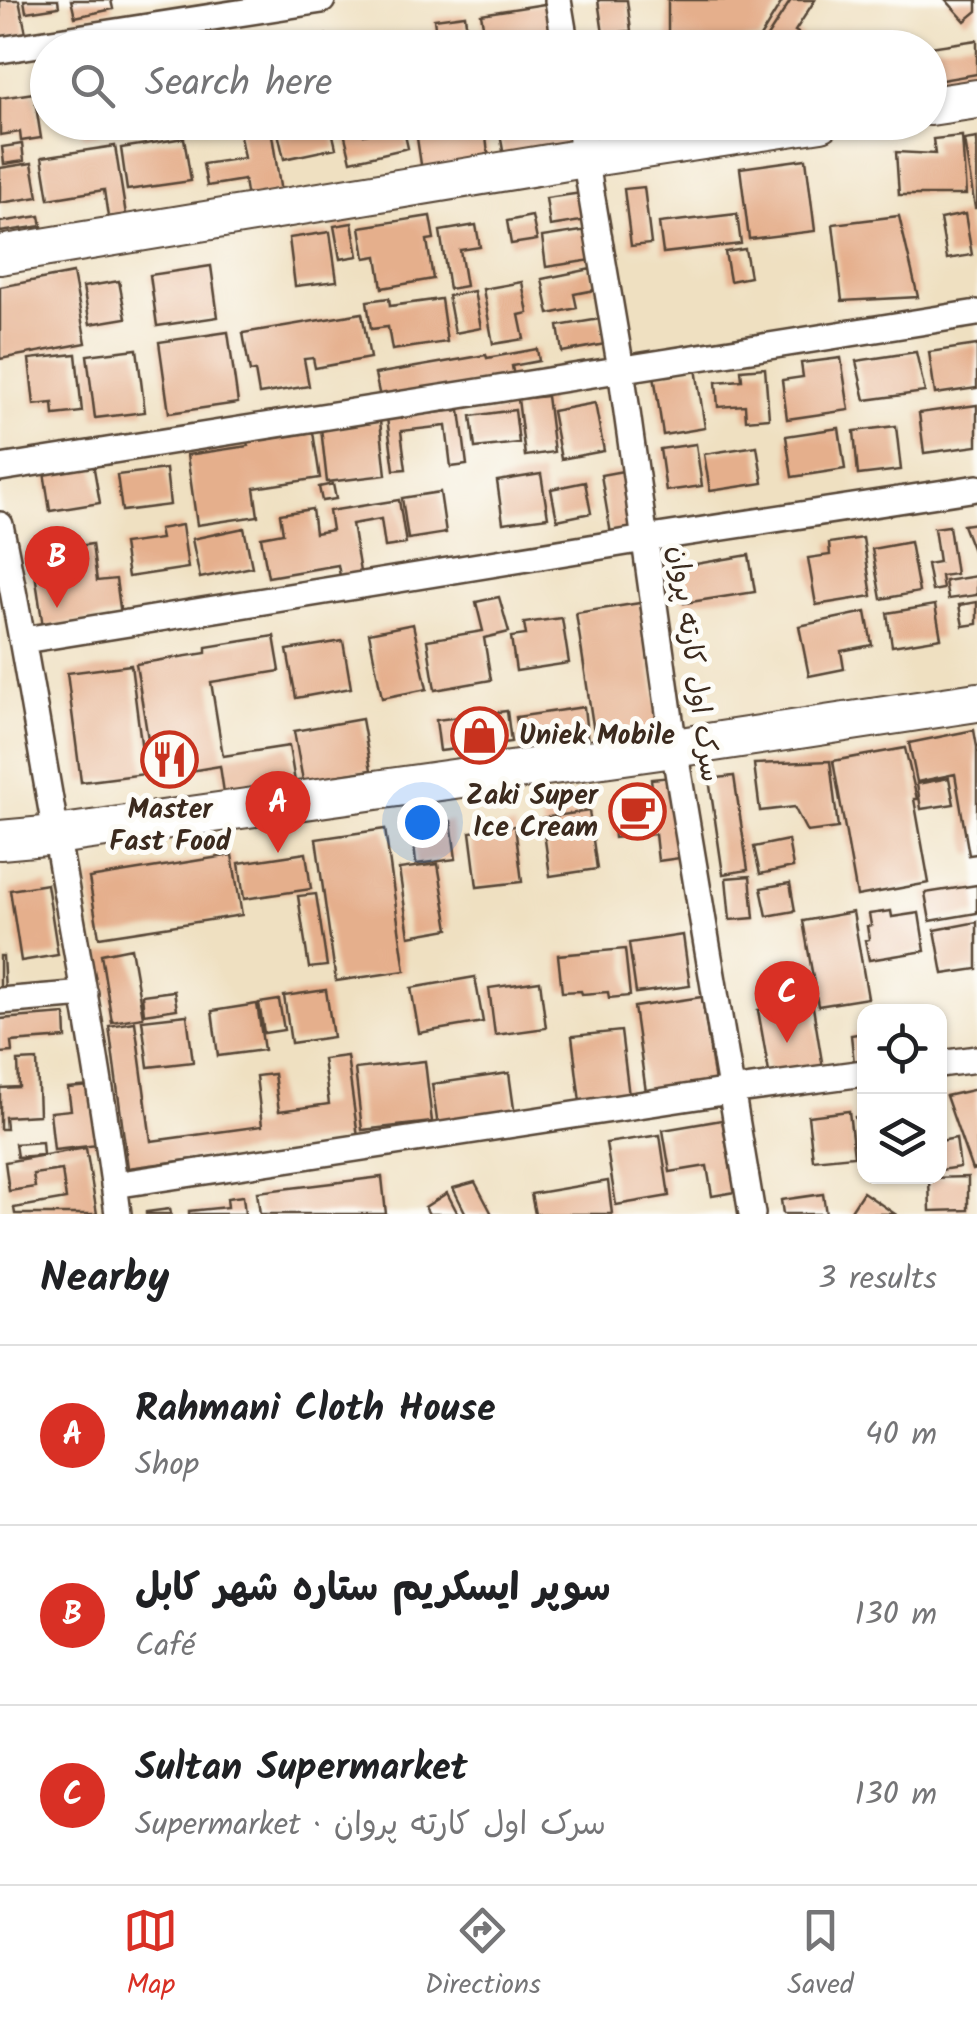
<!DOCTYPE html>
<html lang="en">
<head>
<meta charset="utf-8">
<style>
  body { margin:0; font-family:Kalam,"Playpen Sans Arabic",sans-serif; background:#f2f2f2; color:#202124 }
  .controls { position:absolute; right:30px; bottom:30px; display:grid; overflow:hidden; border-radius:20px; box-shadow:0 2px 8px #0004 }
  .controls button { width:90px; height:90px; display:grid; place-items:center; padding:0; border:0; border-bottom:2px solid #e0e0e0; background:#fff; color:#202124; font:50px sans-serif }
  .you { position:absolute; left:422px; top:822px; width:35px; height:35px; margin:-25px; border:8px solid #fff; border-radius:50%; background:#1a73e8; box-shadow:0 0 0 15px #1a73e833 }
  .badge { display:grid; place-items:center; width:65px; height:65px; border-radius:50%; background:#d93025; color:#fff; font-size:32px; font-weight:700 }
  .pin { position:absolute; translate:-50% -82px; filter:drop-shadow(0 2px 5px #0008) }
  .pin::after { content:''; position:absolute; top:52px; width:35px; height:30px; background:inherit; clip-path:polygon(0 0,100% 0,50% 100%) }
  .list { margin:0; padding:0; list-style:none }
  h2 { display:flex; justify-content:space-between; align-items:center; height:130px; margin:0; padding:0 40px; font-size:42px }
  h2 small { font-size:32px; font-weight:400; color:#757577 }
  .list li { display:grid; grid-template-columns:65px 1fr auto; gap:30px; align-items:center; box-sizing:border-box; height:180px; padding:0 40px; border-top:2px solid #e0e0e0 }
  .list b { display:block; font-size:38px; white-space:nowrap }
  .list p { margin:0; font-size:32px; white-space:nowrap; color:#757577 }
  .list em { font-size:32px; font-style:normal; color:#757577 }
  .icon { flex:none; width:55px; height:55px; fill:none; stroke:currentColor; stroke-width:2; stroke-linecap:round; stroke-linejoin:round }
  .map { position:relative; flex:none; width:977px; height:1214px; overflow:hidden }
  .search { position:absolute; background:#fff; box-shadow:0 2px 8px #0004; left:30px; right:30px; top:30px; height:110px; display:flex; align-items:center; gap:25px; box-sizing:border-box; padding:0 35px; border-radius:55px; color:#757577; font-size:38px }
  .sheet { height:670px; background:#fff }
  nav { display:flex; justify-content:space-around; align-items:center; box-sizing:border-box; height:140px; border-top:2px solid #e0e0e0; background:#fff; font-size:28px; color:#757577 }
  nav a { display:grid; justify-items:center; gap:5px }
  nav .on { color:#d93025 }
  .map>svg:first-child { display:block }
  .building { fill:#e5af8c }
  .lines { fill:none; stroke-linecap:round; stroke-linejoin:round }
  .street-casing { stroke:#564536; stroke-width:30 }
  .secondary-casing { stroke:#564536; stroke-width:42 }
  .street { stroke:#fff; stroke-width:25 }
  .secondary { stroke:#fff; stroke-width:38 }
  .labels { text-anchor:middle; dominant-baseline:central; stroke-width:10; stroke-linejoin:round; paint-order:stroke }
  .street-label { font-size:28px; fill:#3b2a1e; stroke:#fdfcf7 }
  .poi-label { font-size:28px; font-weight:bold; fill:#3b2a1e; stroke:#fdfcf7; text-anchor:start }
</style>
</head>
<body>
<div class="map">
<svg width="977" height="1214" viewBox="0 0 977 1214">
  <rect width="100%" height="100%" fill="#fdfcf7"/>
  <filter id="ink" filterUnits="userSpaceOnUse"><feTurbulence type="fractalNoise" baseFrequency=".01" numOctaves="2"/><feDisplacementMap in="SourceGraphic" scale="20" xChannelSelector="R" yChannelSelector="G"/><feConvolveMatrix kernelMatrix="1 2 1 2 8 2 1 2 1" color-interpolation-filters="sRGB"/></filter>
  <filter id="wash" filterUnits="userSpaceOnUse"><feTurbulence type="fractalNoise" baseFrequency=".0048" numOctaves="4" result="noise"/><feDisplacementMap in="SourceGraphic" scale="40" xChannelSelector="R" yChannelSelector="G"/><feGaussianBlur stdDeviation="2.25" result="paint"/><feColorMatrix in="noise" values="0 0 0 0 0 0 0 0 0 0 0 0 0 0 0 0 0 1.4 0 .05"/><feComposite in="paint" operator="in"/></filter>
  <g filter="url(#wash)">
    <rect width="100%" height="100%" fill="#efe0c1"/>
    <g id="blocks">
      <path class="building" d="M0,0H19L26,33L0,39Z
        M24,0H58L59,7L26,12Z
        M71,0H111L113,9L75,17Z
        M598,0H627L631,31L603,34Z
        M668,0H783L759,39L668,43Z
        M791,0H815L795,31L803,36L796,48H760Z
        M946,0H977V11L965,21Z
        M551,3L558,48H487L481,14Z
        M465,15L469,48H406L405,39L436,35L434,19Z
        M326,35L329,48H269V46Z
        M390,35L392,48H337L336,42Z
        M977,40V74L930,82V47Z
        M34,93L41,138L21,141L20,132L0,135V98Z
        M81,122H98L99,134L83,137Z
        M253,122H270L281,193L247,199L244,180L207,186L203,164L244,158L238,125Z
        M281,122H330L336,148L284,159L276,124Z
        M389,122H402L408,148L351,161L343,128L361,123L364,135L390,129Z
        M437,122H484L489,161L422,171L415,125Z
        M498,122H570L575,151L505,162Z
        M962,136L966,195H899L896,152L935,154L933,139Z
        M184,138L191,181L127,190L121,148Z
        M977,138V208H975L964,140Z
        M22,144L24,161L4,164L2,147Z
        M115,146L126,215L108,217L104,190L49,199L42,157Z
        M806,159L815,231L749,239L740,168Z
        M32,163L38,197L0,203V168Z
        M644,187L651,244L631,246L624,189Z
        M582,193L587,220L550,226L546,198Z
        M737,214L741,244L663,253L659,223Z
        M965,214L972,255L947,259L940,219Z
        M40,216L42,226L0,232V222Z
        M430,216L434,239L427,240L433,279L382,288L377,256L365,258L360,227Z
        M532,216L537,240L511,244L507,221Z
        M899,216L918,297L842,301L833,224Z
        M352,223L358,256L340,259L334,226Z
        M476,225L480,247L460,250L466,286L449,289L440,231Z
        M588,230L592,260L546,267L542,237Z
        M330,232L337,281L295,286L289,238Z
        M745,249L750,277L730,281L725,252Z
        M211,266L218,317L157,326L150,275Z
        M591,269L595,290L574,294L577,308L549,314L542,279Z
        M73,273L86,343L0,359V287Z
        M119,281L126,318L90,324L83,287Z
        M522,282L528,313L519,315L524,339L493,344L483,289Z
        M474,291L481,328L455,333L448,296Z
        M389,298L390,306L441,299L447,342L392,350L388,327L371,329L367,301Z
        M362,313L370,358L315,368L313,358L304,359L309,386L259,394L255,371L250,372L243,333Z
        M600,319L605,344L562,352L558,326Z
        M228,332L238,403L169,413L159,342Z
        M977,345V388L935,394L929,352Z
        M137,349L145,412L95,418L87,355Z
        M537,349L539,361L512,366L514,377L381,402L375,374L486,355L487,358Z
        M916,352L925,392L865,400L856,361Z
        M76,354L82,412L54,415L53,403L34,405L29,359Z
        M841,358L849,410L787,419L782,380L803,377L801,363Z
        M696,368L705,428L663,435L654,375Z
        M765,368L769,418L746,420L745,405L718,407L716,382L742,380L741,370Z
        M547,396L554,452L525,456L518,399Z
        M595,403L604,451L561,459L552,411Z
        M977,405V446L924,453L919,413Z
        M460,410L467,465L451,467L446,426L401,431L406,469L394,470L387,418Z
        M515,410L519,443L475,448L471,416Z
        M380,421L386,475L327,482L321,428Z
        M896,426L901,470L858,475L854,431Z
        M839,428L845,469L792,477L786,436Z
        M313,432L320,478L254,488L258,516L197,525L187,455L248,446L247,442Z
        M696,444L702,486L666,491L660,449Z
        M757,446L763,483L710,491L704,454Z
        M93,463L100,503L50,511L44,472Z
        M166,469L170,505L122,511L117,475Z
        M623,471L633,530L611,534L601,475Z
        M541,474L548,517L503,523L497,481Z
        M585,482L591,513L557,520L551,489Z
        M333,484L336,499L322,501L319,487Z
        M440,492L446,533L408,539L402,498Z
        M399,500L406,544L385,547L381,519L352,524L361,578L341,581L338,565L268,577L261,537L283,533L280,514L312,509L315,533L332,530L329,511Z
        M977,523V561L963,525Z
        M182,525L188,568L128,577L123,544L161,539L159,529Z
        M949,526L956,574L941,576L943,589L932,591L927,564L939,562L934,528Z
        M244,528L252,567L200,578L192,539Z
        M863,538L872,596L816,605L808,558L830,555L829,543Z
        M910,542L919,592L881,599L872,549Z
        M92,544L97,581L116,579L121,615L43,627L32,553Z
        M749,555L755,592L684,603L678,567Z
        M977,576V595L948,599L945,581Z
        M499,597L509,632L484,638L491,680L435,690L427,640L483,631L476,602Z
        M977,602V624L963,626L959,605Z
        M640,603L661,729L595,739L576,613Z
        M935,605L941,638L892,646L887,613Z
        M866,612L872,645L841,651L844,669L809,676L799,626Z
        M562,618L569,663L516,671L511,637L526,635L524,623Z
        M413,624L427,689L382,698L369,633Z
        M274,636L280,671L211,682L223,756L289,746L296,788L225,799L220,766L154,777L136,664L206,653V647Z
        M343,641L351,688L296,698L287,650Z
        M131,665L145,774L81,782L67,673Z
        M584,707L588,743L521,753L516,717Z
        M507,711L511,742L440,751L436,720Z
        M362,719L371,770L303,781L294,731Z
        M974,730L977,747V854L969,855L955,774L917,782L909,743Z
        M905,748L917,799H914L929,883L857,896L833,761Z
        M830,761L838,828L807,832L794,807L760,811L754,764Z
        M734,776L748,870L723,874L709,779Z
        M671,777L680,858L658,861L655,834L614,838L611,807L654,802L651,779Z
        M949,778L954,804L921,809L917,784Z
        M589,811L597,869L550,876L542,818Z
        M451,821L456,859L416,864L412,825Z
        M515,826L522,882L477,887L470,832Z
        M385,829L405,971L336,981L316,839Z
        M788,840L793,867L760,874L754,847Z
        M306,853L311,889L244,899L239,863Z
        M232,855L242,915L99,937L89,878Z
        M438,864L449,929L409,936L399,869Z
        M750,876L754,918L730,920L726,878Z
        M790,883L795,911L767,916L761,888Z
        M47,884L58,955L21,961L10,890Z
        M977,885V913L930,921L925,893Z
        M316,894L327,966L309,968L298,896Z
        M891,911L892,917L919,913L925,951L869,960L865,940L869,939L867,926L871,925L869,914Z
        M853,912L868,998L818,1006L803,921Z
        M977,922V969L943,974L935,930Z
        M683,935L690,986L636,993L629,943Z
        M131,948L143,1017L112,1022L101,954Z
        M625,949L630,996L609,998L608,992L582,994L581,991L562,992L558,955Z
        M0,956H3L5,991H0Z
        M475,977L483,1022L419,1033L411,988Z
        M540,981L546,1028L495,1035L489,988Z
        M326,990L333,1037L291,1043L284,996Z
        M174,991L177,1009L144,1014L142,995Z
        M702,997L715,1082L646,1092L634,1007Z
        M279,1000L284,1030L264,1033L259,1003Z
        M812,1001L823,1068L770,1078L758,1010Z
        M257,1004L264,1050L218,1056L212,1011Z
        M65,1014L66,1038L11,1042L12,1052L0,1053V1019Z
        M187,1015L193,1062L148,1067L142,1020Z
        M135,1022L151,1141L262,1126L256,1076L274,1074L279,1111L329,1104L323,1059L347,1056L358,1137L128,1168L109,1026Z
        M621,1031L629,1096L580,1102L572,1036Z
        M864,1033V1062L854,1063L851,1035Z
        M37,1060L39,1115L5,1117L6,1129H0V1088L19,1087L18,1061Z
        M425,1061L432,1122L362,1130L355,1069Z
        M509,1073L515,1116L438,1127L432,1084Z
        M91,1086L98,1145L54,1150L50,1112L71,1110L68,1088Z
        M977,1089V1169L972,1170L946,1096Z
        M849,1111L854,1156L813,1160L808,1116Z
        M864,1115V1155H863L855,1117Z
        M722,1120L735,1192L712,1196L707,1166L670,1172L663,1130Z
        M660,1135L669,1196L616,1205L606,1143Z
        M956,1138L960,1167L940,1170V1141Z
        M42,1142L43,1155L17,1157L15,1144Z
        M86,1148L97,1214H15L14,1208L66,1199L62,1170L33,1174L35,1187L9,1191L5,1162Z
        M382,1177L386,1214H260L257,1192Z
        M968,1177V1210L930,1211L929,1178Z
        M608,1181L612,1214H535L531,1194Z
        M475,1182L492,1214H466L453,1188Z
        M863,1192L895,1214H853L850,1212Z
        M447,1193L458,1214H429L425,1207Z
        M823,1194L826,1214H783L781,1200Z
        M243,1196L245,1214H189V1211L228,1207L227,1198Z
        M170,1209L171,1214H146V1212Z"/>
    </g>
  </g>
  <g filter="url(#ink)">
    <use href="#blocks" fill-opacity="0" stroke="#564536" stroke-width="2.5"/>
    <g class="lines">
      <defs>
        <path id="street" d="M558,0L566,48
          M0,50L322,0
          M579,122L621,369L674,748L752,1214
          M0,468L977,313
          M0,525C22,629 38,734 57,839C79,964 102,1088 118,1214
          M24,640L645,539L977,488
          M0,1001L85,994
          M940,1064L977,1059
          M114,1185L730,1091L864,1073"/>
        <path id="secondary" d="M930,106L977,99
          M0,255L585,158L821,122
          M0,840L56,835L674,748L977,702"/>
      </defs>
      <use href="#street" class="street-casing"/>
      <use href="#secondary" class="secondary-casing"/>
      <use href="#street" class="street"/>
      <use href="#secondary" class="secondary"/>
    </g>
  </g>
  <defs>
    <symbol id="shop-ring" viewBox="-11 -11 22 22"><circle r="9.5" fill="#fdfcf7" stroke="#c8321e" stroke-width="1.5"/><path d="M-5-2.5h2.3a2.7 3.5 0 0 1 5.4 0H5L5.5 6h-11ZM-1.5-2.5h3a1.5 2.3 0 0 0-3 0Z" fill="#c8321e"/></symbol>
    <symbol id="restaurant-ring" viewBox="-11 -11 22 22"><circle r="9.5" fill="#fdfcf7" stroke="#c8321e" stroke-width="1.5"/><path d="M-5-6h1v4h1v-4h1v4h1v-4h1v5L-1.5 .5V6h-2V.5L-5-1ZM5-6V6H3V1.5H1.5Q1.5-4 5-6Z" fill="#c8321e"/></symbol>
    <symbol id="cafe-ring" viewBox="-11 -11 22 22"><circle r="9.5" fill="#fdfcf7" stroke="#c8321e" stroke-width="1.5"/><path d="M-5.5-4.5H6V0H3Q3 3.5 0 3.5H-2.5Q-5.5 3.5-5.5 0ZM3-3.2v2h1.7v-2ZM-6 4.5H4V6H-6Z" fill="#c8321e"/></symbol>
  </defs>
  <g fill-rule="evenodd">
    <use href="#shop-ring" x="448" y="704" width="63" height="63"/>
    <use href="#restaurant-ring" x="138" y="728" width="63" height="63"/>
    <use href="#cafe-ring" x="606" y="780" width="63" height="63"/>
  </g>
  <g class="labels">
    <g class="street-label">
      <text transform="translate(693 664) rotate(82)">سرک اول کارته پروان</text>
    </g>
    <g class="poi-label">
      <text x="519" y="736">Uniek Mobile</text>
      <text x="598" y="796" text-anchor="end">Zaki Super<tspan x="598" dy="32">Ice Cream</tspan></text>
      <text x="170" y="810" text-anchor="middle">Master<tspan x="170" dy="32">Fast Food</tspan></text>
    </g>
  </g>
</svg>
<div class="controls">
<button><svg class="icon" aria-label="locate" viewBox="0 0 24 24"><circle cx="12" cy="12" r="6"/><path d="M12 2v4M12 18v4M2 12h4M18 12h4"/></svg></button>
<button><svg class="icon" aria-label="layers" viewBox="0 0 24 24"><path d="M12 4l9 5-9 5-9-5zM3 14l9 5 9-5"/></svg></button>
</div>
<div class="you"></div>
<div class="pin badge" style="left:278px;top:853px">A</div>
<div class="pin badge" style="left:57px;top:608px">B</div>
<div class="pin badge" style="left:787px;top:1043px">C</div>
<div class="search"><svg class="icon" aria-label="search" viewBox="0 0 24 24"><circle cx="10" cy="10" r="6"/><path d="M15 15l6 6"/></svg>Search here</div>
</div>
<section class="sheet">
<h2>Nearby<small>3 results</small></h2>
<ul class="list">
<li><span class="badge">A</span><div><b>Rahmani Cloth House</b><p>Shop</p></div><em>40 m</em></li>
<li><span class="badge">B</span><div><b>سوپر ایسکریم ستاره شهر کابل</b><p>Café</p></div><em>130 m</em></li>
<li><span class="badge">C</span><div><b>Sultan Supermarket</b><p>Supermarket · سرک اول کارته پروان</p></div><em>130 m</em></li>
</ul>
</section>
<nav>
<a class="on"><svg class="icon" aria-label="map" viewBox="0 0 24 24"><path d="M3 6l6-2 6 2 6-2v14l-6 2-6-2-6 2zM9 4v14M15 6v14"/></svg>Map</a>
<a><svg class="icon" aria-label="directions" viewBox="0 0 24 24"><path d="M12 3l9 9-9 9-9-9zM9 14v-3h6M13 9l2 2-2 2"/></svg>Directions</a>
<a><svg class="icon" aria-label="saved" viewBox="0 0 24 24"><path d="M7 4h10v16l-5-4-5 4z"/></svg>Saved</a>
</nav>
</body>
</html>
